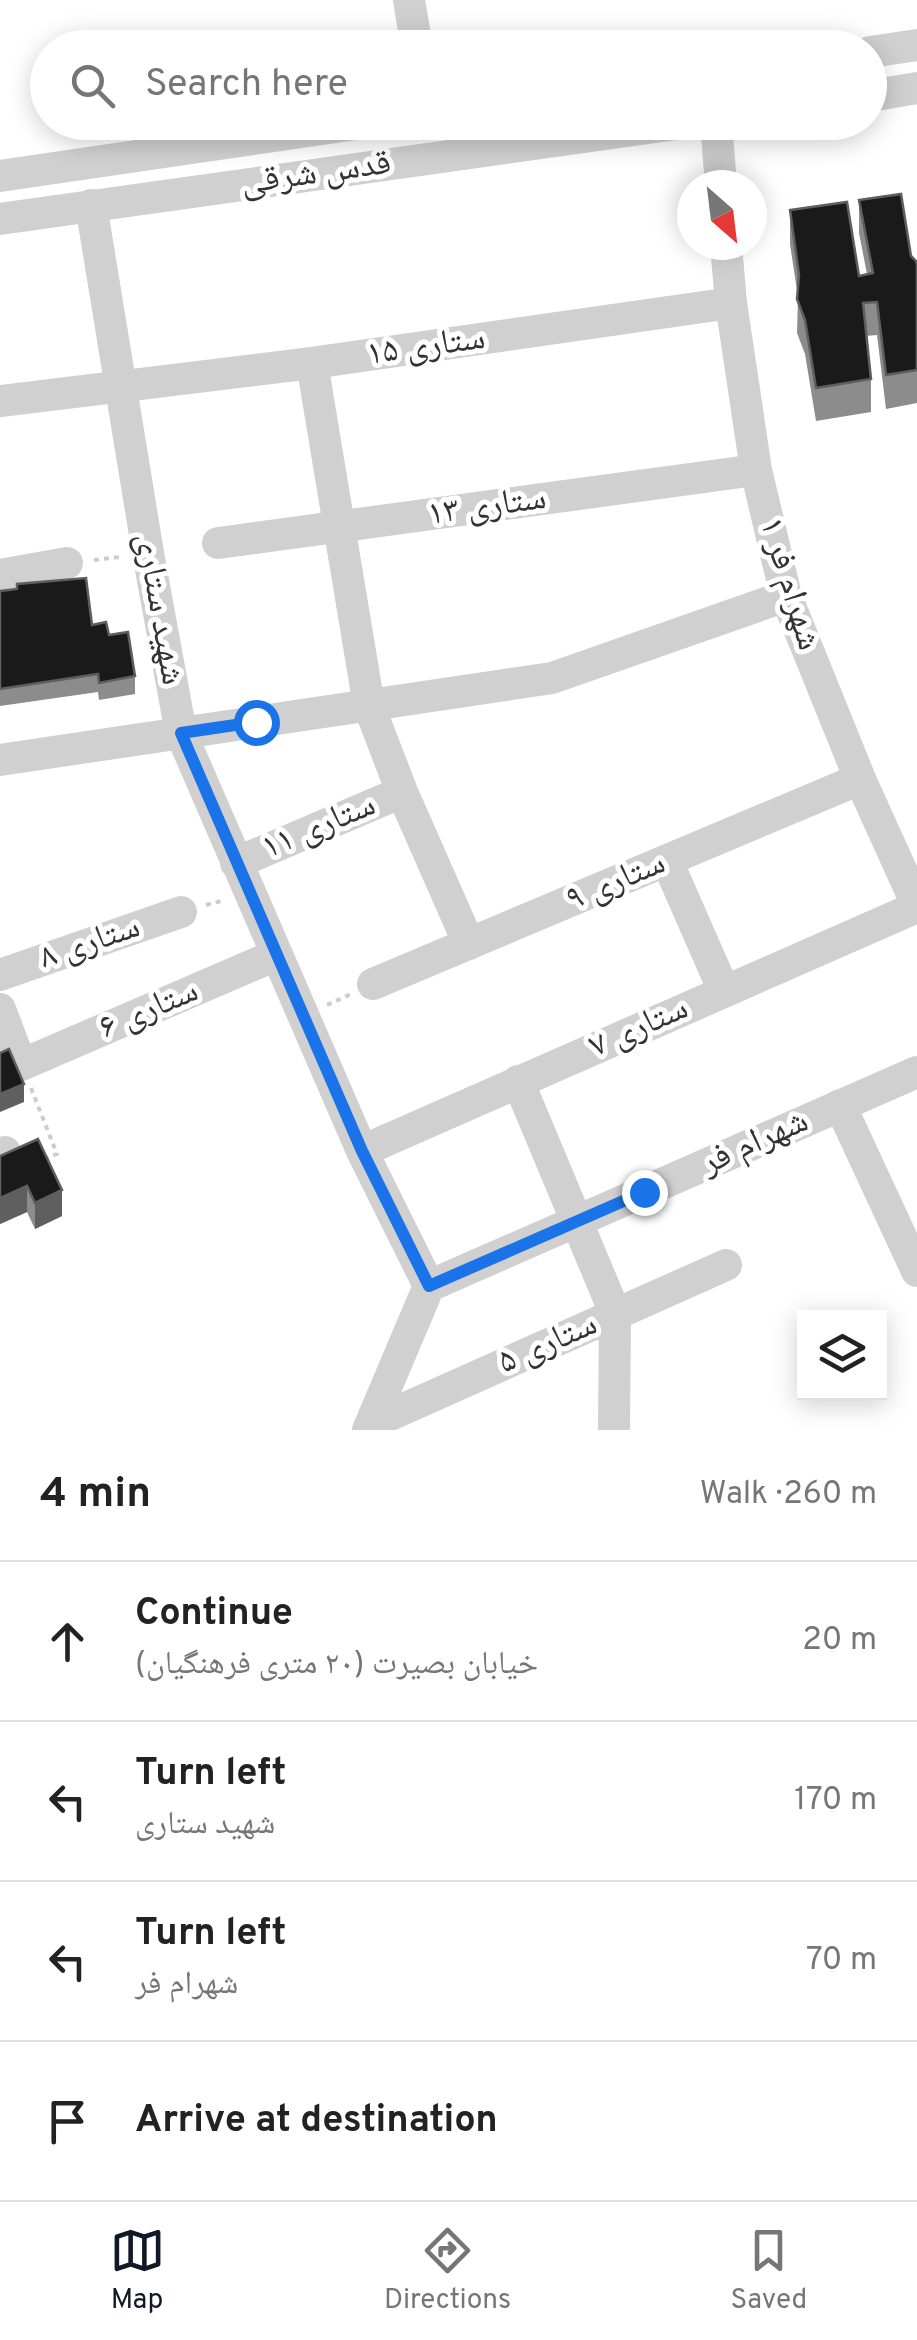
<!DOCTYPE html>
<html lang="en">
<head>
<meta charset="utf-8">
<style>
  body { margin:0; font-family:Overpass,"Noto Naskh Arabic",sans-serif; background:#f2f2f2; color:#222 }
  .controls { position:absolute; right:30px; bottom:30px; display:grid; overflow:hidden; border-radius:0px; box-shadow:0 5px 25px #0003 }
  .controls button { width:90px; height:90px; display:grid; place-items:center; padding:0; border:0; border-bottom:2px solid #e0e0e0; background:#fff; color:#222; font:50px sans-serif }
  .compass { position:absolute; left:677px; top:170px; width:90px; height:90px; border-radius:50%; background:#fff; box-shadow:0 5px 25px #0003; rotate:152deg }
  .stop { position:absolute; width:30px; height:30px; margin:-22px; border:8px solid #1a73e8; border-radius:50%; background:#fff }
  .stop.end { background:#1a73e8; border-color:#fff; box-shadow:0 2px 10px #0008 }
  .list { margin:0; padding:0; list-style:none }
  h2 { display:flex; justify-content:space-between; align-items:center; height:130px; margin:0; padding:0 40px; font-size:42px }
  h2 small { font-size:32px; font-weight:400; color:#767676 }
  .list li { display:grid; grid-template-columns:65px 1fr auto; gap:30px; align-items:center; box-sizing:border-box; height:160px; padding:0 40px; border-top:2px solid #e0e0e0 }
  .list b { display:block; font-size:38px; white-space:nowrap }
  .list p { margin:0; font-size:32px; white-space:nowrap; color:#767676 }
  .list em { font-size:32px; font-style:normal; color:#767676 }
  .icon { flex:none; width:55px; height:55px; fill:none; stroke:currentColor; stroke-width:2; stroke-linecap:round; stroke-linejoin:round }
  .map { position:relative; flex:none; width:917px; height:1430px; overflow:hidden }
  .search { position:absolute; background:#fff; box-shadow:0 5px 25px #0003; left:30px; right:30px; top:30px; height:110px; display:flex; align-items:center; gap:25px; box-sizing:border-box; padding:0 35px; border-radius:55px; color:#767676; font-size:38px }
  .sheet { height:770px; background:#fff }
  nav { display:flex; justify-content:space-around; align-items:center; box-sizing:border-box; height:140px; border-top:2px solid #e0e0e0; background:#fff; font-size:28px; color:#767676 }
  nav a { display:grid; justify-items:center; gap:5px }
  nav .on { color:#111827 }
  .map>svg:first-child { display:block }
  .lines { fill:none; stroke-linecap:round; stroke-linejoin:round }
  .path { stroke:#cdcdcd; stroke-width:4; stroke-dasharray:5 5; stroke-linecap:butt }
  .minor { stroke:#d0d0d0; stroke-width:32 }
  .wall { fill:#8c8c8c }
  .shaded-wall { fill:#5f5f5f }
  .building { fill:#1a1a1a; stroke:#5f5f5f; stroke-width:2.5 }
  .route { stroke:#1a73e8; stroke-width:12 }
  .labels { text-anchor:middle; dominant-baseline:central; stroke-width:10; stroke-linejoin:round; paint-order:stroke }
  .street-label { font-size:35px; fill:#333; stroke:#fff }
</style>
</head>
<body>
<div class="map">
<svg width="917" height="1430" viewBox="0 0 917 1430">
  <rect width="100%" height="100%" fill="#fff"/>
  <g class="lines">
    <path class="path" d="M94,560L120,557
      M206,905L225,900
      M327,1005L351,994
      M31,1088L57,1154L44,1159"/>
    <path class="minor" d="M409,0L417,48
      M870,52L917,45
      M870,96L917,88
      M716,122L721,185
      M0,176L370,122
      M91,205L148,553L181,733L362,1151L429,1286L368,1430
      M0,219L691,122
      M726,245L731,303L756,470L786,596L860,779L917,905
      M312,363L369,706L402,792L469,944
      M0,401L312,363L731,303
      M218,543L756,470
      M0,575L67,563
      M0,760L552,678L786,596
      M667,861L724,991
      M236,863L402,792
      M0,975L181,912
      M373,984L860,779
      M0,1009L21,1065L276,955
      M518,1081L615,1313L614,1430
      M840,1105L917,1271
      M362,1151L917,907
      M0,1154L5,1152
      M429,1286L917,1072
      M372,1423L726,1265"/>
  </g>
  <path class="wall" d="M859,200L917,264V403L886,409L877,335L866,336L871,379V412L816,421L805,354L797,333L798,297L790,244V210L859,276L867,274L859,233Z
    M0,591L92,625L109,635L135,676V694L99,700L98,692L0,706Z
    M0,1156L62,1216L35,1229L27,1212L0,1224Z"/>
  <path class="shaded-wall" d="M24,1084V1102L0,1112V1094Z
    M27,1186V1212L0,1224V1198Z
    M62,1190V1216L35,1229V1203Z"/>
  <path class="building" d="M901,194L911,256L916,261L917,264V370L886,375L877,302L863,303L871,379L816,388L805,320L797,299L799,275L790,210L847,202L859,276L873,273L859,200Z
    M86,578L92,625L106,622L109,635L128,632L135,676L99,683L98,674L0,689V591L17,589V584Z
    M9,1049L24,1084L0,1094V1053Z
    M38,1139L62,1190L35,1203L27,1186L0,1198V1156Z"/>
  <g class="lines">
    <path class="route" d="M256,722L181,733L362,1151L429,1286L644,1192"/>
  </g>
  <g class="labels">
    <g class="street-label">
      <text transform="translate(316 174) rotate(-8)">قدس شرقی</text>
      <text transform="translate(426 347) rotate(-8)">ستاری ۱۵</text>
      <text transform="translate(487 507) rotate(-8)">ستاری ۱۳</text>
      <text transform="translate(789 584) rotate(73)">شهرام فر ۱</text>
      <text transform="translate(159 609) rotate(80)">شهید ستاری</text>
      <text transform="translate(319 827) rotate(-23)">ستاری ۱۱</text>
      <text transform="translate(616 882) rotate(-23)">ستاری ۹</text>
      <text transform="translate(90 943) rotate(-19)">ستاری ۸</text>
      <text transform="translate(149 1010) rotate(-23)">ستاری ۶</text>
      <text transform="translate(639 1028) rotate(-24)">ستاری ۷</text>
      <text transform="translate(755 1143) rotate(-24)">شهرام فر</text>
      <text transform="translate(548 1344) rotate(-24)">ستاری ۵</text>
    </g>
  </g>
</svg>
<div class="controls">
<button><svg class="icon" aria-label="layers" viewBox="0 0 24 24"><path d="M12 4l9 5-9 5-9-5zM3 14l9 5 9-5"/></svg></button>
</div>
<svg class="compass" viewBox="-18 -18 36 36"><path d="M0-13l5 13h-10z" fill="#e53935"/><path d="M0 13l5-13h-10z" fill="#767676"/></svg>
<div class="stop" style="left:256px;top:722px"></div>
<div class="stop end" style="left:644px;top:1192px"></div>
<div class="search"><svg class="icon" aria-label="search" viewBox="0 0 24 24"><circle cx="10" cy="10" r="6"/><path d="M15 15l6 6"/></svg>Search here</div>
</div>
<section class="sheet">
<h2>4 min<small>Walk · 260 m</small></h2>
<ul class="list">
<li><svg class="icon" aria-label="ahead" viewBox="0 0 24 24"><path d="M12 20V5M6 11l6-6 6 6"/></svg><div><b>Continue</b><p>خیابان بصیرت (۲۰ متری فرهنگیان)</p></div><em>20 m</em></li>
<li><svg class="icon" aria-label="left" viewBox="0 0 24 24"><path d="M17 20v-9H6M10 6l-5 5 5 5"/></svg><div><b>Turn left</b><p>شهید ستاری</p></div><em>170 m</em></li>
<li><svg class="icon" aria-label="left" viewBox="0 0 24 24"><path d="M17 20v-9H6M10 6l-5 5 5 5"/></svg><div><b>Turn left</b><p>شهرام فر</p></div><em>70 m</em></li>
<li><svg class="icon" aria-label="arrive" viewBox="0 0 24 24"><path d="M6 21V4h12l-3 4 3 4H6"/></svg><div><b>Arrive at destination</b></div></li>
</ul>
</section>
<nav>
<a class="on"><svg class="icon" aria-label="map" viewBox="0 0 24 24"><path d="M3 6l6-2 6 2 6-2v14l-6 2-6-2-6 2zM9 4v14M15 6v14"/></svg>Map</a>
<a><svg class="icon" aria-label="directions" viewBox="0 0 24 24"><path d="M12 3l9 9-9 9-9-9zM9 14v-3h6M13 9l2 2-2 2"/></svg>Directions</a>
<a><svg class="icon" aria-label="saved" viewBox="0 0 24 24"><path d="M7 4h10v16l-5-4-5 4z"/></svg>Saved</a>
</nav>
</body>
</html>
